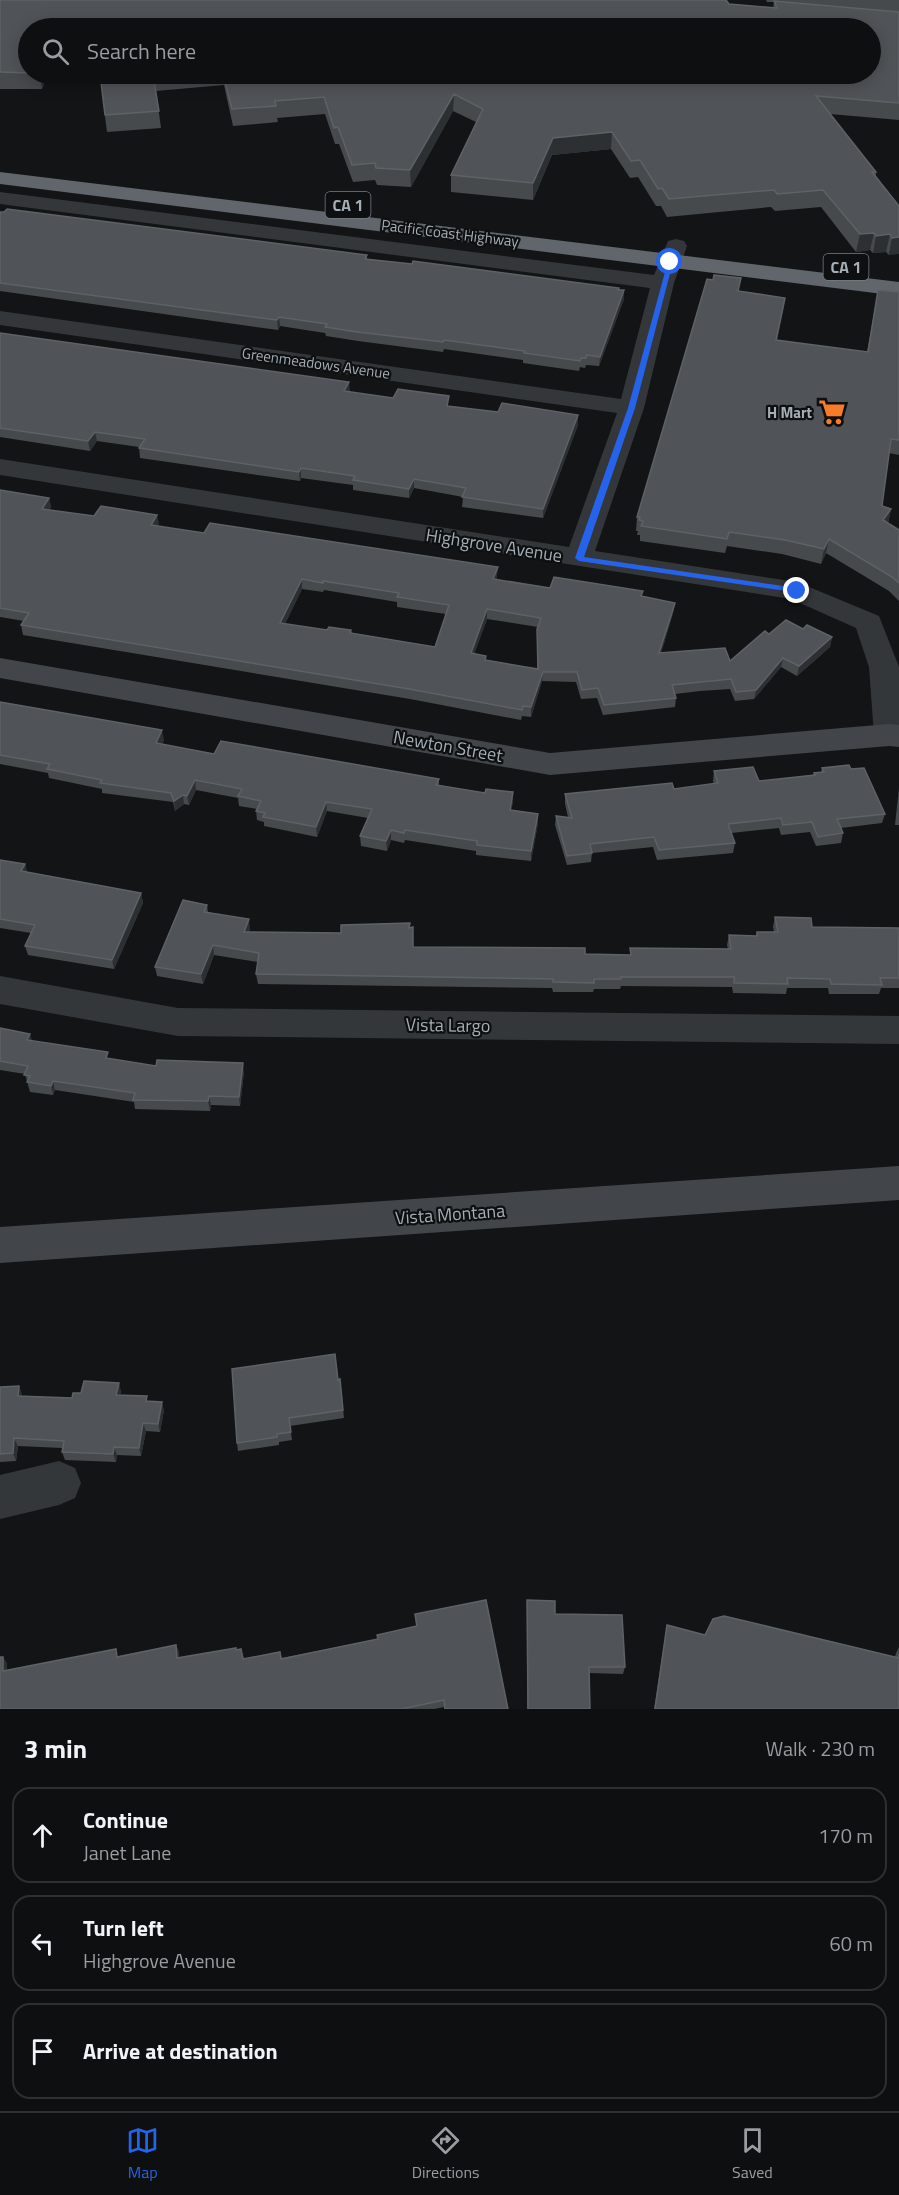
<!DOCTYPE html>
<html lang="en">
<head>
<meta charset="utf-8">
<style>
  body { margin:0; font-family:"Titillium Web",sans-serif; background:#171819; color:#f1f3f6 }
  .stop { position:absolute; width:18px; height:18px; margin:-14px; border:4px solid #2563eb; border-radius:50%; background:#fff }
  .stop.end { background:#2563eb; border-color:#fff; box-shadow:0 2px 6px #0008 }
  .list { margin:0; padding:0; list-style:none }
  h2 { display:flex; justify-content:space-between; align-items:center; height:78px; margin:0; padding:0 24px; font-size:26px }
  h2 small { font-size:20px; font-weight:400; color:#9b9c9f }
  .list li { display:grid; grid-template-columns:39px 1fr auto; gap:18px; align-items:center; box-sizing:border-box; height:96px; margin:0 12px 12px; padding:0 12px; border:2px solid #2e2f30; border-radius:18px }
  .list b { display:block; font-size:22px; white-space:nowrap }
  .list p { margin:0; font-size:20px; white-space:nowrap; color:#9b9c9f }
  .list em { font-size:20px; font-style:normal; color:#9b9c9f }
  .icon { flex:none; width:33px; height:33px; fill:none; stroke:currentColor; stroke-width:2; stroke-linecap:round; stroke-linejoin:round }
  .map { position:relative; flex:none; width:899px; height:1709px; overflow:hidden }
  .search { position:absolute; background:#0e0f10; box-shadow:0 3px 15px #0003; left:18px; right:18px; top:18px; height:66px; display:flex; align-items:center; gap:15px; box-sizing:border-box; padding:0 21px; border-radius:33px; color:#9b9c9f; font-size:22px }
  .sheet { height:402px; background:#0e0f10 }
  nav { display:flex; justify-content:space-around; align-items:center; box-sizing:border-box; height:84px; border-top:2px solid #2e2f30; background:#0e0f10; font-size:16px; color:#9b9c9f }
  nav a { display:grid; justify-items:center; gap:3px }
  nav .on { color:#2563eb }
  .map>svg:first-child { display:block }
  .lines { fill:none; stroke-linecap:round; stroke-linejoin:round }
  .street { fill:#34373a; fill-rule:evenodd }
  .secondary { fill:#42464a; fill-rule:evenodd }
  .highway { fill:#60666b; fill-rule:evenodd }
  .wall { fill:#464a4d; fill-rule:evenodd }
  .shaded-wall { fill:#2d3032 }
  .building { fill:#505458; stroke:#5d6267; stroke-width:1.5; fill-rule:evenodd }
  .route { fill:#2563eb }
  .labels { text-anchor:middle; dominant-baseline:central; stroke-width:4.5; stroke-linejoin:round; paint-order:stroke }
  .far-street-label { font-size:15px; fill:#a4aeb6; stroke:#0e0f10 }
  .far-poi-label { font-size:15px; font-weight:bold; fill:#a4aeb6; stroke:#0e0f10; text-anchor:end }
  .shield { fill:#0e0f10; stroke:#777e84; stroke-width:1.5 }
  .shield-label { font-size:16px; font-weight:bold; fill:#a4aeb6 }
  .street-label { font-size:18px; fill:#a4aeb6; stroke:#0e0f10 }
</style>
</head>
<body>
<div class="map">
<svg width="899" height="1709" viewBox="0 0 899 1709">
  <rect width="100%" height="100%" fill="#131415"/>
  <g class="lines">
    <path class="street" d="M0,192L654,275L668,241L676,239L684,241L687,246L674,283L644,408L595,551L797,582L879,616L899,667V743L889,746L878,742L874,735L869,667L856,628L791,599L0,475V459L569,547L617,413L0,325V311L621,399L650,288L0,204Z
      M0,976L178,1008L899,1016V1044L178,1036L0,1004Z
      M59,1461L75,1468L81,1483L75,1498L59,1505L0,1519V1475Z"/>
    <path class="secondary" d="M0,658L550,753L889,724L899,725V747L889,746L550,775L0,678Z
      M899,1166V1200L0,1263V1227Z"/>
    <path class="highway" d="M0,172L899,282V296L0,184Z"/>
  </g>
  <path class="wall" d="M0,0L729,4L773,8L774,2H767L766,0H899V120L830,114L876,172V176L899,206L889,255L886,252L873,253L870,250L856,252L821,207L775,211L771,207L667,217L661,206H656L638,177L630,178L611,149L552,155L533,200L451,192V175L476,122L453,111L411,187L377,185L375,180L353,182L339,144H335L325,114L277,118L278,122L233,126L224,85L156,91L161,128L107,132L100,77L46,79L42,89H0ZM28,28L870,74H28Z
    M0,212L367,255V259L624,290V299L599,366L586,365L585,368L580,367L579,371L523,363V360L444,349L443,352L358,341L326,336L325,333L280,326L278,330L0,291Z
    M878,290L899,292V455L889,453L882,506L891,509L888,523L899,530V601L889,591L826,553L821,564L782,554L727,546L725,553L640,541V535H637L638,531H636L637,517L740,291L785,298L777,340L867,352Z
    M0,333L349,382V392L449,406L498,412L578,415V425L543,518L462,507L463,497L414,488L409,498L353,490V485L301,478L300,481L140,458L139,447L97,441L90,451L0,437Z
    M0,490L49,498L51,507L49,510L159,524L157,526L497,577L496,580L550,588L642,597L675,603L673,613L661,653L730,661L769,634L803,629L832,637L830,647L797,676L781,667L754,699L735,701L730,689L700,691L675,694L676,698L675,707L603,715L597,698L581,699L576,682L542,681L531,717L522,716L521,720L410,699L23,635L21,625L24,621L0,617ZM302,589L323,592L324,590L397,602V607L446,614L435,647L352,633L351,630H327L285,624ZM487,619L538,627L537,639V669L486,661V656L474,654Z
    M0,702L164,740L162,744L214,754L439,779V786L513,802L511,811L538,814V823L531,861L476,855V851L405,840L404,843L391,840L387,851L361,846L360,836L368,818L327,811L317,837L264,826V822L257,820L256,811L257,809L239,806L238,798L196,790L189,805L184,804L175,811L173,802L102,793V789L49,778L48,773L0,764Z
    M822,768L851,769L885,814L882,823L841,828L843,833L841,843L816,846L810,832L781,835L779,828L731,833L735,843L733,853L657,860L653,847L592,853L591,862L567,865L555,825L556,816L568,817L565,804V794L674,789L714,784L713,781L714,771L759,781L813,775L814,773L821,772Z
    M899,788V825H895Z
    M0,860L25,864L27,872L141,893L143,903L114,969L28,955L25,946L31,933L0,928Z
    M207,905L208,912L250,929L249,932L341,933L410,928L413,947L585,954L630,955V948L728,949L727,945L729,935L756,936L757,932H774L773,927L775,917L812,927L899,928V988H881L879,994H829L828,988H787L786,994L733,993L732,987L621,986L620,989H594L593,992H553L552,988L258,984L256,974L258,962L214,955L203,984L157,976L155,967Z
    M0,1028L32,1041L110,1059L156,1066L244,1072L240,1106L211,1105L210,1111L135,1109L134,1102L55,1090L53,1095L30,1092L25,1074L0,1070Z
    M340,1379L344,1418L290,1426L292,1440L279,1442V1445L238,1451L237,1443Z
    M0,1387L22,1394V1396L72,1398L81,1393L121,1391L120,1395L148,1401L164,1410L160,1432L146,1431L141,1456L117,1455L116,1462L65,1460L62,1452V1448L18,1446L16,1461L0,1462Z
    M527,1600L555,1614L625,1667L623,1674L589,1673L590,1709H527Z
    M415,1614L508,1709H444V1707L434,1709H0L3,1657L7,1664V1671L119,1656L176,1645L179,1652V1658L241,1649L244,1659L280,1652L282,1658L378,1639L416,1626Z
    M667,1625L705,1635L895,1657L896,1653L899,1647V1709H654Z"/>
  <path class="shaded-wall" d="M40,74H45L46,79L42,89Z
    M454,94L453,111L411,187L410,170Z
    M612,132L611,149L552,155L533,200V183L553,138Z
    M874,233L870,250L856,252L860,234Z
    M890,234L886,252L873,253L876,236Z
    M899,237V254L889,255L892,238Z
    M624,290V299L599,366L600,357Z
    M785,298L783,312L774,354L776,340Z
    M279,317L280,326L278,330L277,320Z
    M349,382L350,391L345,400L344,391Z
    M578,415V425L543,518V509Z
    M95,432L97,441L90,451L88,441Z
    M301,468V478L300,481L299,472Z
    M414,479V488L409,498V489Z
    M49,498L51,507L44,518L42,509Z
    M891,509L888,523L883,520Z
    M157,515L159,524L152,535L151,525Z
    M829,539L826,553L821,564L824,549Z
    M498,567L497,577L493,589V579Z
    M302,579V589L281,632L280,623Z
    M675,603L673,613L658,663L659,653Z
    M487,609V619L471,663V653Z
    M832,637L830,647L797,676L799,666Z
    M783,658L781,667L754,699L756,690Z
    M543,672L542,681L531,717V707Z
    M162,730L164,740L157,753L156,743Z
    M195,780L196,790L189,805L187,796Z
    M513,792V802L509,820L510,810Z
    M183,795L184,804L175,811L174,801Z
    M326,802L327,811L317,837L316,827Z
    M538,814V823L531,861V851Z
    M391,830V840L387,851L386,841Z
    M25,864L27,874L21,871Z
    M141,893L143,903L114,969L112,960Z
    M249,919L250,929L246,941L244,932Z
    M213,945L214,955L203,984L201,974Z
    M30,1034L33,1043L27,1040Z
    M243,1063L244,1072L240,1106L239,1097Z
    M53,1081L55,1090L53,1095L51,1086Z
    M209,1096L211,1105L210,1111L208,1101Z
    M119,1383L121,1391L119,1403L116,1395Z
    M19,1386L22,1394L21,1404L18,1396Z
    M162,1402L164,1410L160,1432L158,1424Z
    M143,1423L146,1431L141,1456L139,1448Z
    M14,1438L18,1446L16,1461L13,1453Z
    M114,1447L117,1455L116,1462L113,1454Z
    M176,1645L179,1652L180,1665L177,1658Z
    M3,1657L7,1664V1678L3,1671Z"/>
  <path class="building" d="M0,0H726L729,4L777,8L774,1L899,12V103L816,96L876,172H872L899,206V237L892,238L890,234L876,236L874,233L860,234L823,190L777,194L774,190L669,199L662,188L658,189L640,160L631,161L612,132L553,138L533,183L451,175L483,109L454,94L410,170L376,168L375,163L352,165L338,127L334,128L324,97L275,101L276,106L232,109L223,74H870V28H28V73L0,72Z
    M100,74H167L153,75L159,111L105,115Z
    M7,209L367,255L365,259L412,264L413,261L619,288L618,290H624L600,357L587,355L586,358H581L580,361L524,353L525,351L444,340L443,342L357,332L325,327L327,324L279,317L277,320L0,283V212H4Z
    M714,275L741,278L738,291L785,298L776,340L868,352L878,290L899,292V440L891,439L882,506L891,509L883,520L899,530V583L892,577L829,539L824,549L785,540L729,532L727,539L641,526L643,521L639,520L640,517H637L707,279L713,280Z
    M0,333L349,382L344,391L393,398L398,389L449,396L447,406L498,412L502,403L578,415L543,509L462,497L466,488L414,479L409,489L353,480L355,476L301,468L299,472L139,448L145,439L95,432L88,441L0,428Z
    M0,490L49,498L42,509L94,516L101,506L157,515L151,525L204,533L210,523L498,567L493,579L550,588L554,577L643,591L641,596L675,603L659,653L725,648L730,661L765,631L769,634L786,620L803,629L807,625L832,637L799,666L783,658L756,690L736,692L731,679L701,682L672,685L676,698L604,705L598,688L582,690L577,672H543L531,707L523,706L522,710L409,689L21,625L29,613L0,608ZM302,579L323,583V581L399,593L397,597L449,605L435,647L350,633L351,630L329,627L327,630L280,623ZM487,609L541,618L537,629L538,669L485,660L486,656L471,653Z
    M0,702L162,730L156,743L214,754L221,741L439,779L436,785L485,793L486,789L513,792L510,810L538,814L531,851L477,845V841L405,830L404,833L391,830L386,841L360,836L372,809L326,802L316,827L263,817L265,813L256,811L261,801L238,796L242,789L195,780L187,796L183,795L174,801L171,793L100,783L102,780L47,769L50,764L0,755Z
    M849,765L851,769L864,768L885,814L837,819L843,833L818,837L812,822L783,825L781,818L728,824L735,843L659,850L654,837L590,844L592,853L567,856L556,816L572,818L565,794L672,783L674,789L718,783L714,771L753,767L759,781L815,775L814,773L824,772L822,768Z
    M0,860L25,864L21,871L141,893L112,960L25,946L35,925L0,919Z
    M183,900L207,905L204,912L249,919L244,932L341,933V925L410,923L409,928L413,927V947L585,948V954L631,955L630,948L731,949L729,935L757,936V932H778L775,917L811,918L812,927L899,928V978H880L882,985L831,984L830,979L787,978L788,984L734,983V977H621V979H594V983L553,982V979L256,974L259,953L213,945L201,974L155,967Z
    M0,1028L30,1034L27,1040L108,1052L106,1058L156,1066L157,1060L243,1063L239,1097L209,1096L208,1101L133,1100L135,1093L53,1081L51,1086L27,1082L30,1076L24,1075L28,1066L0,1061Z
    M335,1354L338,1380L340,1379L343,1410L289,1418L291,1432L277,1434V1437L237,1443L232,1369Z
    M84,1381L119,1383L116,1395L147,1396L146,1401L162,1402L158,1424L143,1423L139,1448L114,1447L113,1454L62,1452L64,1441L14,1438L13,1453L0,1454V1387L19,1386L18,1396L72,1398L73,1393H81Z
    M486,1600L508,1709H445L444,1700L402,1709H0V1657H3V1671L116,1649L117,1657L176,1645L177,1658L236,1648V1650L241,1649L243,1659L280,1652L281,1659L378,1639L377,1635L417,1626L415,1614Z
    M527,1600L555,1601V1614L622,1615L625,1667H589L590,1709H528Z
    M724,1616L899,1658V1654V1709H655L667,1625L705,1635L713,1619Z"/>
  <path class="route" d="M668,261L673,262L635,408L584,557L797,588L800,589V593L579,561L575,558L628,408Z"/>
  <defs>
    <symbol id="supermarket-bare" viewBox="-9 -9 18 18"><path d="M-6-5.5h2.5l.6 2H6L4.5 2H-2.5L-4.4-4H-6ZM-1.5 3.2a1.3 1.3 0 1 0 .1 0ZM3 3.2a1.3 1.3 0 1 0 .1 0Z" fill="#f87b28" stroke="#0e0f10" stroke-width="2.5" paint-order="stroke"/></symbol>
  </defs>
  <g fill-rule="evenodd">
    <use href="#supermarket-bare" x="813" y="393" width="38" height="38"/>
  </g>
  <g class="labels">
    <g class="far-street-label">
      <text transform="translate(450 233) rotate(7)">Pacific Coast Highway</text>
      <text transform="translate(316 363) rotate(8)">Greenmeadows Avenue</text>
    </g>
    <g class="far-poi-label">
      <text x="812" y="412">H Mart</text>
    </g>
    <g class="shield">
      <rect x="325.5" y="192" width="45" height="26" rx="4.5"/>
      <rect x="823.5" y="254" width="45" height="26" rx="4.5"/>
    </g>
    <g class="shield-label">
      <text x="348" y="205">CA 1</text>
      <text x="846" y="267">CA 1</text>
    </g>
    <g class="street-label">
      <text transform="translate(494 545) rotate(9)">Highgrove Avenue</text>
      <text transform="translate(448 746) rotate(10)">Newton Street</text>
      <text transform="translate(448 1025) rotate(1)">Vista Largo</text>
      <text transform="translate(450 1214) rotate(-4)">Vista Montana</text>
    </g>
  </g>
</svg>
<div class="stop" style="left:670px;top:262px"></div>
<div class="stop end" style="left:797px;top:591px"></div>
<div class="search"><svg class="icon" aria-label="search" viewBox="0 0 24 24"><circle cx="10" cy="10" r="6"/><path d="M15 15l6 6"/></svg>Search here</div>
</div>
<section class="sheet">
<h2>3 min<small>Walk · 230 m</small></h2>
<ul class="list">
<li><svg class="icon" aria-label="ahead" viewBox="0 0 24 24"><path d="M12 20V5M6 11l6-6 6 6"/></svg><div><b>Continue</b><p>Janet Lane</p></div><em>170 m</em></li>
<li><svg class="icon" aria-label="left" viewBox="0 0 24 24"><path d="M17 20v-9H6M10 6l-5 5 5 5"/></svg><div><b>Turn left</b><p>Highgrove Avenue</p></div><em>60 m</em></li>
<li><svg class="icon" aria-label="arrive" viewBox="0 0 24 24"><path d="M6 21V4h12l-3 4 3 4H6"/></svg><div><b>Arrive at destination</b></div></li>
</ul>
</section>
<nav>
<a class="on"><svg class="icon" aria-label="map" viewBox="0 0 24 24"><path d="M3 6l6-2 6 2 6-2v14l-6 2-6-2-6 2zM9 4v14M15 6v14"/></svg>Map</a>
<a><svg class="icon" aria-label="directions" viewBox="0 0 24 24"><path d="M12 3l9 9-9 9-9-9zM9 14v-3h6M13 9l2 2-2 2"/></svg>Directions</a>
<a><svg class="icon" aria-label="saved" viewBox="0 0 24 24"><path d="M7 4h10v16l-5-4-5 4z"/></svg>Saved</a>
</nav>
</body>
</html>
